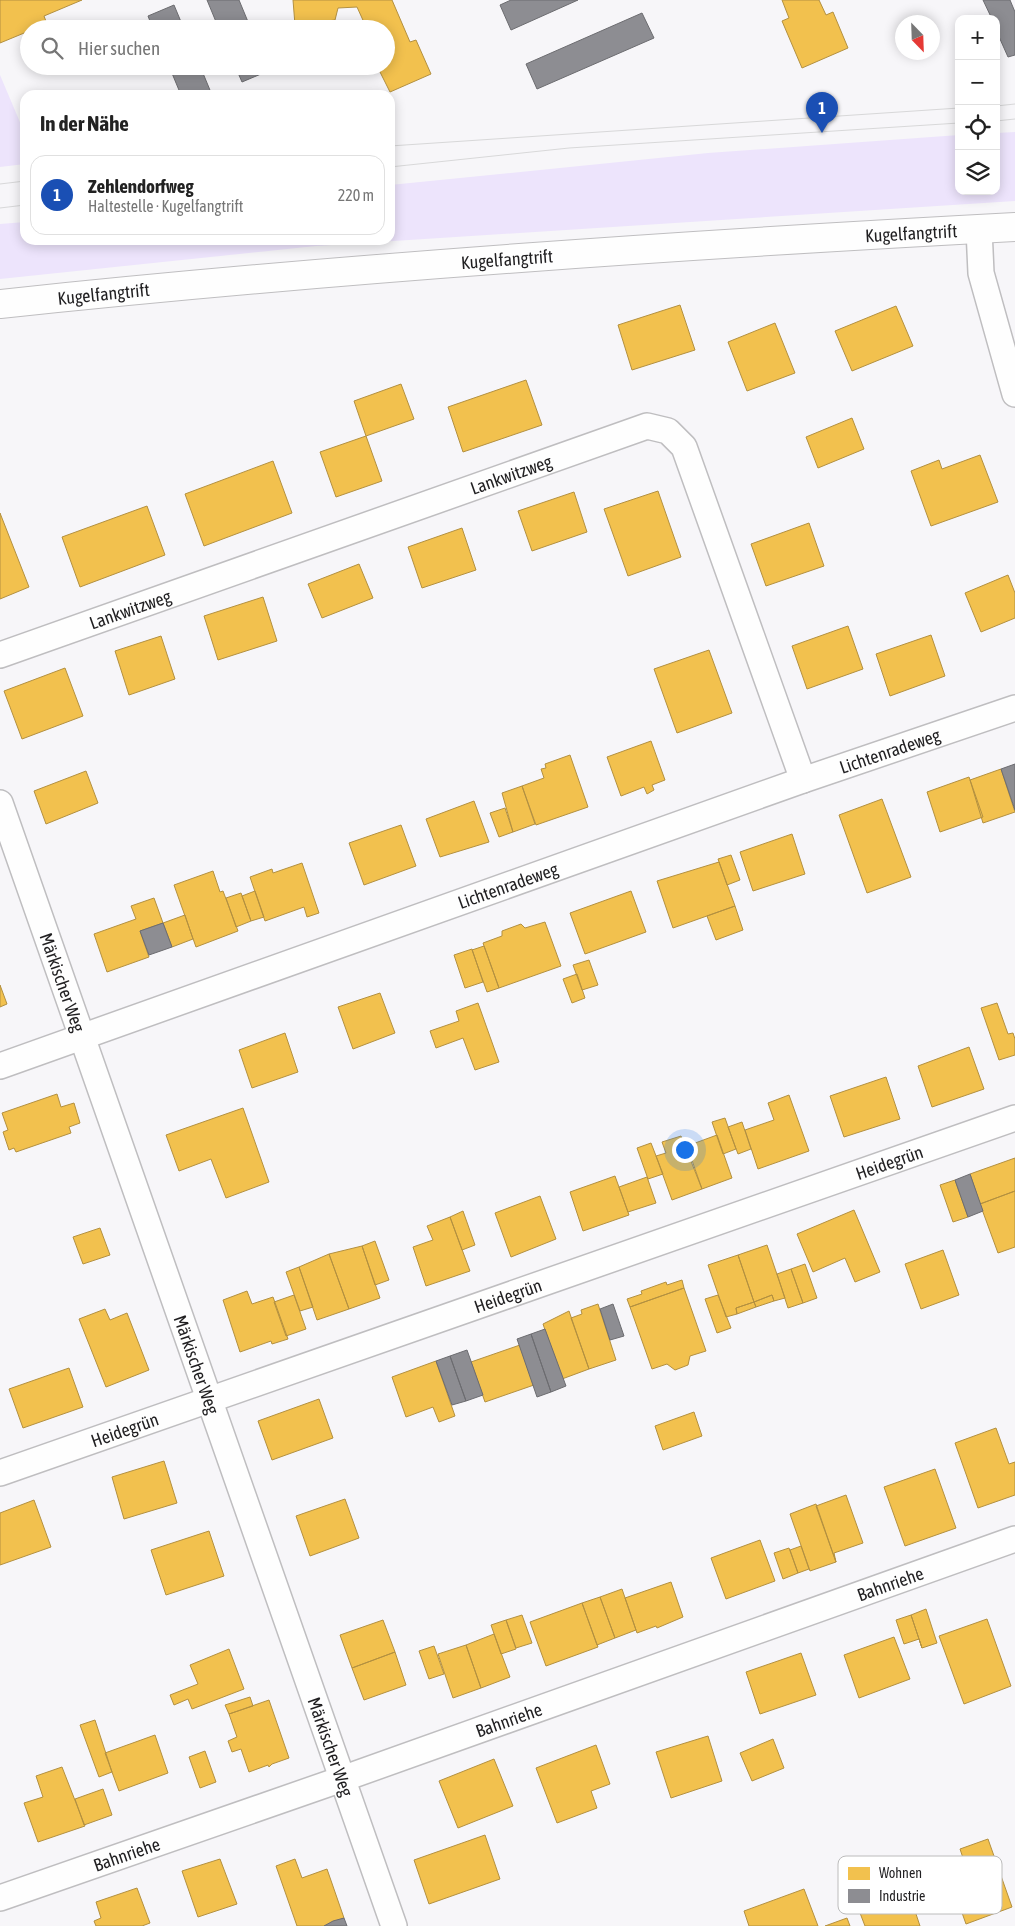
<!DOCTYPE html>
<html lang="de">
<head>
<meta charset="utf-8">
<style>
  body { margin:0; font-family:"Asap Condensed",sans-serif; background:#f2f2f2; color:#222 }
  .controls { position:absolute; right:15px; top:15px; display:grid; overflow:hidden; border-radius:10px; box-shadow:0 2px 12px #0003 }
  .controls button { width:45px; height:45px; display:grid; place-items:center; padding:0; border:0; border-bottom:1px solid #e0e0e0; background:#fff; color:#222; font:25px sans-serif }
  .compass { position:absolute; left:895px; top:15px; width:45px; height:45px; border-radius:50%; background:#fff; box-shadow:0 2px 12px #0003; rotate:157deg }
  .you { position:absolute; left:684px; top:1149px; width:18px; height:18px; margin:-12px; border:4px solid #fff; border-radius:50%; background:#1a73e8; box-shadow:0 0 0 8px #1a73e833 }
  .badge { display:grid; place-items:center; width:32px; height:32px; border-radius:50%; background:#6b6a6d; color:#fff; font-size:16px; font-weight:700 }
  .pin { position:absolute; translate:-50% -41px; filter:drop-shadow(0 1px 2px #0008) }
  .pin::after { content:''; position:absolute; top:26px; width:18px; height:15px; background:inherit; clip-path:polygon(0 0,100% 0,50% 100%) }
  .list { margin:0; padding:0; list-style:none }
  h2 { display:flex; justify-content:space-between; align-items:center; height:65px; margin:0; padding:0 20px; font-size:21px }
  h2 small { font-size:16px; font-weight:400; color:#767676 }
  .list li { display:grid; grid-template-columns:32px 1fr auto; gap:15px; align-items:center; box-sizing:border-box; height:80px; margin:0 10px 10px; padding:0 10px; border:1px solid #e0e0e0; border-radius:15px }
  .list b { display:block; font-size:19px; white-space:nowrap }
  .list p { margin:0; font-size:16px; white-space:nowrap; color:#767676 }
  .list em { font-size:16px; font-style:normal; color:#767676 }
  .icon { flex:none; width:28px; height:28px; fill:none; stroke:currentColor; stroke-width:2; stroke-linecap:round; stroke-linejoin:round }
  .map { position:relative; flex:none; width:1015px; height:1926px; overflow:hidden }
  .search { position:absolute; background:#fff; box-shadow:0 2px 12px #0003; left:20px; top:20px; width:375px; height:55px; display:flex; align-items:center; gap:12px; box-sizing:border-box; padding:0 18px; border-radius:28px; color:#767676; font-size:19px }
  .panel { position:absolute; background:#fff; box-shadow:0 2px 12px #0003; left:20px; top:90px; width:375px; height:155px; border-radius:15px }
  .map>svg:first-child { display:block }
  .green { fill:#ede4fc }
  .homes { fill:#f2c14e; stroke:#b39040 }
  .industry { fill:#8d8d92; stroke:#6c6c70 }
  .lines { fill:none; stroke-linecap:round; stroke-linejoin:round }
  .minor-casing { stroke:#bfbec0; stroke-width:28 }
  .tertiary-casing { stroke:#bfbec0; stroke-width:30 }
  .minor { stroke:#fefefe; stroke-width:25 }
  .tertiary { stroke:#fefefe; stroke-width:28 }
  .tram { stroke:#d8d8d9; stroke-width:1 }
  .labels { text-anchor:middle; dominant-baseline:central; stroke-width:5; stroke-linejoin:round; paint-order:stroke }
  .street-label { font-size:18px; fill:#201f21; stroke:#fff }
  .key { fill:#fff; stroke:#bcbcbc; stroke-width:1 }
  .key-label { font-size:14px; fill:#201f21 }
</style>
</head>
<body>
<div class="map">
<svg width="1015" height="1926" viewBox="0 0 1015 1926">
  <rect width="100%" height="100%" fill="#f7f6f9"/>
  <path class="green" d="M0,75L25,134V164L0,167Z
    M1015,132V201L316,246L0,279V224L25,222V240H390V185L708,153L959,135V191H996V133Z"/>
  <path class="homes" d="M0,0H82L44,16L47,24L29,29V31L0,43Z
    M293,0H392L410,42L416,40L431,74L390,92L377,66H386V29H367L357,7L338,8L335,20L295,25Z
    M782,0H819L826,15L833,12L848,48L802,68L782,21L789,18Z
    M680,305L695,350L632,370L618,325Z
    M896,306L913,346L852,371L835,331Z
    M775,323L795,373L747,391L728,342Z
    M526,380L542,425L463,452L448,407Z
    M401,384L414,419L366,436L354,401Z
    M852,418L864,449L818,468L806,437Z
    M366,436L382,481L336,497L320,452Z
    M980,455L998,502L931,526L911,471L939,460L942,469Z
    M273,461L292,513L204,546L185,494Z
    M658,491L681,557L628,576L604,509Z
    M574,492L587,532L532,551L518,511Z
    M147,506L165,555L80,587L62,537Z
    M0,513L29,587L0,599Z
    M809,523L824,566L766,586L751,544Z
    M462,528L476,570L422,588L408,547Z
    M359,564L373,598L322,618L308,584Z
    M1008,575L1015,593V618L981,632L965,593Z
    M263,597L277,641L218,660L204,616Z
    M848,626L863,669L807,689L792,646Z
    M931,635L945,676L890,696L876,654Z
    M161,636L175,679L129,695L115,651Z
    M709,650L732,713L677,733L654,669Z
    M65,668L83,716L22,739L4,691Z
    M651,741L665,780L652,785L654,790L647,794L644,787L621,796L607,757Z
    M570,755L588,807L536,825L522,786L544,778L541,769L546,768L545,764Z
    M1001,769L1015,812L983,823L970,780Z
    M86,771L98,803L46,824L34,791Z
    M969,777L983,817L940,832L927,792Z
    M522,786L535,824L513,832L502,793Z
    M882,799L911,877L867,893L839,815Z
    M474,801L489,842L440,857L426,819Z
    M505,808L513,832L499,837L490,813Z
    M401,825L416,866L364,885L349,843Z
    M792,834L805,874L753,891L740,852Z
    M731,855L740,880L727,885L718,859Z
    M719,862L735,906L673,928L657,881Z
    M302,863L319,913L307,917L304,907L265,921L250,877L272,869L273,873Z
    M213,871L220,892L223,891L238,931L196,947L174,885Z
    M255,891L264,917L251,921L242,896Z
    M631,891L646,932L585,954L570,913Z
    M241,893L251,921L236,927L226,898Z
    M154,898L163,923L140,931L149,957L107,972L94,934L136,919L131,906Z
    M735,906L743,930L716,940L707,916Z
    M185,915L193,939L172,947L163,923Z
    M545,922L561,966L499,988L483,943L502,936V931L521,924L525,928Z
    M484,946L499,988L487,992L472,950Z
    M472,949L483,982L465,988L454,955Z
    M589,960L598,985L582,990L573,965Z
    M577,974L585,998L572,1003L563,979Z
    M0,985L7,1004L0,1007Z
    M380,993L395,1033L353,1049L338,1007Z
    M478,1003L499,1062L475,1070L463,1038L436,1048L430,1031L459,1021L456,1011Z
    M997,1003L1008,1034L1013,1033L1015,1039V1055L999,1060L981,1008Z
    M285,1033L298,1072L252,1088L239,1050Z
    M969,1047L984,1089L932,1107L918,1066Z
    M886,1077L900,1119L844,1137L830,1096Z
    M57,1094L61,1107L74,1103L80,1123L69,1127L71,1133L16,1152L14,1148L9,1150L3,1132L8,1130L2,1113Z
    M789,1095L809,1151L758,1169L745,1130L774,1120L768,1103Z
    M243,1108L269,1182L226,1198L211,1159L179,1171L166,1135Z
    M725,1118L736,1149L723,1154L712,1122Z
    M742,1122L751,1149L738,1154L728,1127Z
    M717,1135L732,1178L702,1189L687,1146Z
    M681,1136L702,1189L672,1200L656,1156L666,1153L662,1142Z
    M651,1143L663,1174L648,1179L637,1148Z
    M1015,1158V1191L980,1204L970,1174Z
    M615,1176L629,1215L583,1231L570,1192Z
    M647,1177L656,1203L628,1212L619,1187Z
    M955,1180L968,1217L953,1222L940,1185Z
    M1015,1191V1247L998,1253L980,1204Z
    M540,1196L556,1239L511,1257L495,1213Z
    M854,1210L880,1272L855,1282L845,1258L813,1272L797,1234Z
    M463,1211L475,1245L462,1250L450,1217Z
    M450,1217L470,1271L426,1286L413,1247L433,1240L427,1226Z
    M100,1228L110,1255L83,1264L73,1237Z
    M375,1241L389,1280L375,1285L362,1246Z
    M767,1245L785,1298L774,1301L772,1295L754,1302L738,1255Z
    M362,1246L380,1298L349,1309L329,1254Z
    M943,1250L959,1295L921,1309L905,1264Z
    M329,1254L349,1309L317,1320L299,1267Z
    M738,1255L754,1302L736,1308L737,1314L726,1317L708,1265Z
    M805,1264L817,1298L803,1303L791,1269Z
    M299,1267L313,1307L300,1311L286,1272Z
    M791,1269L803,1303L788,1308L777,1274Z
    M682,1280L684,1288L630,1307L627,1299L642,1294L641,1291L666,1282L667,1285Z
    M684,1288L706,1351L690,1356L688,1365L675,1370L667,1364L652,1369L630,1307Z
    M247,1291L252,1304L273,1297L288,1339L272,1344L271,1341L240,1352L223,1300Z
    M294,1295L306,1329L286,1336L274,1302Z
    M718,1295L731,1328L717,1333L705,1299Z
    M772,1295L774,1301L756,1307L754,1302Z
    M754,1302L756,1307L737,1314L736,1308Z
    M598,1304L616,1360L589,1369L571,1318L582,1314L581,1310Z
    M105,1309L110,1320L127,1313L149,1370L106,1387L79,1319Z
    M569,1311L589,1369L562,1379L543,1324Z
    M520,1345L534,1385L485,1402L471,1362Z
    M436,1361L455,1416L439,1422L433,1407L406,1417L392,1377Z
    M69,1368L83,1407L23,1428L9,1389Z
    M319,1399L333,1438L272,1460L258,1421Z
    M694,1412L702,1436L663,1450L655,1426Z
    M996,1428L1009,1464L1015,1462V1495L978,1508L955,1443Z
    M164,1461L177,1503L124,1519L112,1477Z
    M935,1469L956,1528L905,1546L884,1487Z
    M846,1495L863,1543L834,1553L836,1562L816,1506Z
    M345,1499L359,1538L310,1556L296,1516Z
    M34,1500L51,1547L0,1565V1513Z
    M816,1504L836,1562L810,1571L790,1514Z
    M209,1531L224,1576L166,1595L151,1550Z
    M760,1540L775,1581L726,1599L711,1558Z
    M801,1546L809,1569L798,1573L790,1550Z
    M789,1548L798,1573L783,1579L774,1553Z
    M671,1582L683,1617L657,1628L656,1626L637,1633L625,1598Z
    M622,1589L636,1630L615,1638L600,1597Z
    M600,1597L615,1638L597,1645L582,1603Z
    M582,1603L598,1647L546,1666L530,1622Z
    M926,1609L937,1643L922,1648L911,1615Z
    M522,1615L532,1643L516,1648L506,1620Z
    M911,1615L922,1648L919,1639L904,1644L896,1620Z
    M987,1619L1011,1686L964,1704L939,1636Z
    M383,1620L395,1652L352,1668L340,1635Z
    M506,1620L516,1649L501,1654L491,1625Z
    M494,1634L510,1677L481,1688L466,1645Z
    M894,1637L910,1679L859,1698L844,1655Z
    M466,1645L481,1688L453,1698L438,1654Z
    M434,1646L444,1674L429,1679L419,1651Z
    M229,1649L244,1689L192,1709L188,1699L174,1705L170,1695L198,1684L190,1665Z
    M395,1652L406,1685L364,1700L352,1668Z
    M801,1653L816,1695L760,1714L746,1672Z
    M250,1697L253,1706L229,1714L225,1705Z
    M269,1700L289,1758L272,1764L269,1767L268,1765L249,1772L241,1749L232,1752L228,1741L237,1737L229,1714Z
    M95,1720L112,1772L99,1777L80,1725Z
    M155,1735L168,1773L119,1791L105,1753Z
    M708,1736L722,1781L671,1798L656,1752Z
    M773,1739L784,1768L752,1781L740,1753Z
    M596,1745L610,1784L591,1791L597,1808L557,1823L536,1768Z
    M205,1751L216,1782L200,1788L189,1757Z
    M494,1759L513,1806L458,1828L439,1781Z
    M62,1767L85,1826L38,1842L24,1803L43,1797L36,1776Z
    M103,1789L112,1815L84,1825L75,1799Z
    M485,1835L500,1879L429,1904L414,1860Z
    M988,1839L1012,1907L966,1924L950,1879L968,1873L960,1849Z
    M220,1859L237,1904L198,1917L182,1871Z
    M295,1859L302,1878L327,1869L344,1918L324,1926H297L276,1866Z
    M137,1888L150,1923L142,1926H96L94,1921L101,1918L96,1902Z
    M804,1889L818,1926H749L744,1911Z
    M910,1896L920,1926H865L860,1913Z
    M847,1918L850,1926H825Z"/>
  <path class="industry" d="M207,0H239L251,29H219Z
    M511,0H578L511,30L500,5Z
    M983,0H1010L1015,12V55L1008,57L996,30V19H992Z
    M174,5L184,29H153L148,16Z
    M642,13L654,38L537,89L526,64Z
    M169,66H200L212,95H181Z
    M235,66H266L268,71L242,82Z
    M1015,764V810L1001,769Z
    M163,923L172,947L149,955L140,931Z
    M970,1174L983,1211L968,1217L955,1180Z
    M613,1304L624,1336L610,1340L600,1309Z
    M545,1329L566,1386L551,1392L531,1334Z
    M531,1334L551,1392L537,1397L517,1339Z
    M467,1350L483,1395L466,1401L450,1356Z
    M450,1356L466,1401L452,1405L436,1361Z
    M344,1918L347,1926H324L333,1921Z"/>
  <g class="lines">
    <defs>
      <g id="minor">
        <path d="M979,229L981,273L1015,394"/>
        <path id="s1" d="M0,655L647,426L668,431L684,447L803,780"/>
        <path id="s2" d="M0,803L394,1926"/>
        <path id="s3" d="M0,1066L803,780L1015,708"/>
        <path id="s4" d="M0,1473L1015,1118"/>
        <path id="s5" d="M0,1898L342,1779L1015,1539"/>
      </g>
      <g id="tertiary">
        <path id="s6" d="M0,304C337,268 676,245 1015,227"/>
      </g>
    </defs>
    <use href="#minor" class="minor-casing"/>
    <use href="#tertiary" class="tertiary-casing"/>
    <use href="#minor" class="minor"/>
    <use href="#tertiary" class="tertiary"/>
    <path class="tram" d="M996,106L1015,104
      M996,121L1015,119
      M390,146L959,108
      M390,167L569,148L959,123
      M0,184L25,181
      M0,208L25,205"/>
  </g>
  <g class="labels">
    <g class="street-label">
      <text stroke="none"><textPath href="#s6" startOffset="914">Kugelfangtrift</textPath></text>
      <text stroke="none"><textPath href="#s6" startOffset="509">Kugelfangtrift</textPath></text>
      <text stroke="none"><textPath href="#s6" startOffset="104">Kugelfangtrift</textPath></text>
      <text stroke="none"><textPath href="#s1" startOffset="542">Lankwitzweg</textPath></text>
      <text stroke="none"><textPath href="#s1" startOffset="138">Lankwitzweg</textPath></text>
      <text stroke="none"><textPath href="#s3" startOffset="944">Lichtenradeweg</textPath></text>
      <text stroke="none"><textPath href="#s3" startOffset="539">Lichtenradeweg</textPath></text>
      <text stroke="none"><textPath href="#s2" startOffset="190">Märkischer Weg</textPath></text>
      <text stroke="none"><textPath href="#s4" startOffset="942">Heidegrün</textPath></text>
      <text stroke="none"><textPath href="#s4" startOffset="538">Heidegrün</textPath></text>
      <text stroke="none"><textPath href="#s2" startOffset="595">Märkischer Weg</textPath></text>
      <text stroke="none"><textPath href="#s4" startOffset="132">Heidegrün</textPath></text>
      <text stroke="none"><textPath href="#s5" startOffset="944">Bahnriehe</textPath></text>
      <text stroke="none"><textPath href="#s5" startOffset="539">Bahnriehe</textPath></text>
      <text stroke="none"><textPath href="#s2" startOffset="1000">Märkischer Weg</textPath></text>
      <text stroke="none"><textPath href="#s5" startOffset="134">Bahnriehe</textPath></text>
    </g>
  </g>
  <rect x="838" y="1856" width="164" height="58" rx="8" class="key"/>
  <rect x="848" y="1867" width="22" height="13" fill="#f2c14e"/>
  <rect x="848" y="1889" width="22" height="14" fill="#8d8d92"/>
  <g class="key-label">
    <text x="879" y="1878">Wohnen</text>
    <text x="879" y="1901">Industrie</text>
  </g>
</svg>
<div class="controls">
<button>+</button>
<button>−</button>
<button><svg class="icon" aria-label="locate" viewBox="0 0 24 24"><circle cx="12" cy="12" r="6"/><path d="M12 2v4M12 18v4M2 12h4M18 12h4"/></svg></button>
<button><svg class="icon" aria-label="layers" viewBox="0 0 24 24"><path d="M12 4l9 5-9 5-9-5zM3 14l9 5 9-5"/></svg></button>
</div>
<svg class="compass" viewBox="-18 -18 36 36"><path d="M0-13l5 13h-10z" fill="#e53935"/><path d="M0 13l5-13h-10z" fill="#767676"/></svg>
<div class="you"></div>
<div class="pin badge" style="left:822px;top:133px;background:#1a4fb4">1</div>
<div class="search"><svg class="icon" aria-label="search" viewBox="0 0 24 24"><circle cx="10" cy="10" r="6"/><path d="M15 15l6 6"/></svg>Hier suchen</div>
<section class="panel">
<h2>In der Nähe<small></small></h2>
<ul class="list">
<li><span class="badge" style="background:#1a4fb4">1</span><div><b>Zehlendorfweg</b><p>Haltestelle · Kugelfangtrift</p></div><em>220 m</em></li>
</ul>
</section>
</div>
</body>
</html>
